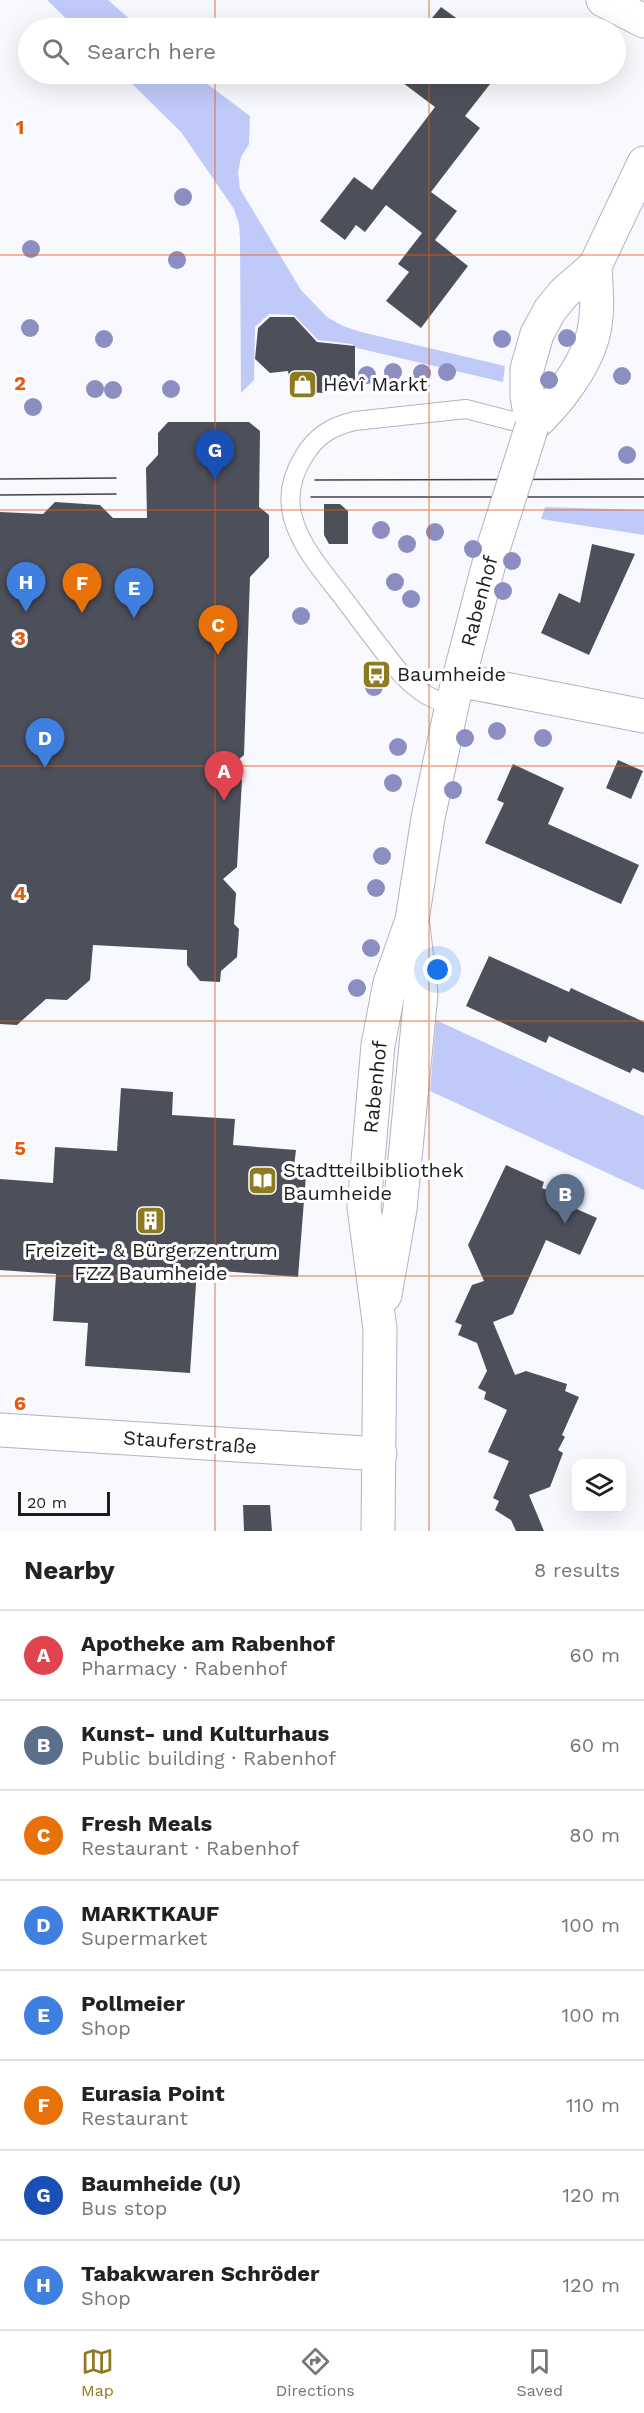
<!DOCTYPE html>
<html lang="en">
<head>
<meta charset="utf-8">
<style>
  body { margin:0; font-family:"Work Sans",sans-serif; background:#f2f2f2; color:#222 }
  .controls { position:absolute; right:18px; bottom:18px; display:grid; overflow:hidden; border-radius:12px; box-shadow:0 6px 24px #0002 }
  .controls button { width:54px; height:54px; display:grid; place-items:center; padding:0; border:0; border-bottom:2px solid #e0e0e0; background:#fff; color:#222; font:30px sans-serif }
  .scale { position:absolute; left:18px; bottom:15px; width:92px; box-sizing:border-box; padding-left:6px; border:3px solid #1c1d21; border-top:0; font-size:16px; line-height:21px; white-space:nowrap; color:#1c1d21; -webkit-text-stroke:4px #fff; paint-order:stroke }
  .you { position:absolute; left:438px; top:970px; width:21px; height:21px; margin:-15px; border:4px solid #fff; border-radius:50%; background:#1a73e8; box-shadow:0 0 0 9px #1a73e833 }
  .badge { display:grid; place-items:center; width:39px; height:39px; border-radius:50%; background:#8e7a20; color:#fff; font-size:20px; font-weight:700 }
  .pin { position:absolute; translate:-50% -50px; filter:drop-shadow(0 2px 3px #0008) }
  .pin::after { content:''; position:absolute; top:32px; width:21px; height:18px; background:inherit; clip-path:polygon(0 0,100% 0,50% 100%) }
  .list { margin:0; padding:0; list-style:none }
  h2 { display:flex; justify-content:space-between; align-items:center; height:78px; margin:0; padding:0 24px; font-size:26px }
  h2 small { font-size:20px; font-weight:400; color:#767676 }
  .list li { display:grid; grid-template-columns:39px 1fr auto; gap:18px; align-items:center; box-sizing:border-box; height:90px; padding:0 24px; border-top:2px solid #e0e0e0 }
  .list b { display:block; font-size:22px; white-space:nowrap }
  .list p { margin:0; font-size:20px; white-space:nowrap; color:#767676 }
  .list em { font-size:20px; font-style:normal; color:#767676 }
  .icon { flex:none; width:33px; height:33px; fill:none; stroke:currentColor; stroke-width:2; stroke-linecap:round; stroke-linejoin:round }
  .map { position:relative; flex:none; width:644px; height:1531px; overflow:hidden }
  .search { position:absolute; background:#fff; box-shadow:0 6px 24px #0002; left:18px; right:18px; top:18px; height:66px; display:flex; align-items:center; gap:15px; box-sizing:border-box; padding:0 21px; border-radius:33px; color:#767676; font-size:22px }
  .sheet { height:798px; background:#fff }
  nav { display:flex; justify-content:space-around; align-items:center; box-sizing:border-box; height:84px; border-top:2px solid #e0e0e0; background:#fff; font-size:16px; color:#767676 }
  nav a { display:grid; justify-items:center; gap:3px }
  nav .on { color:#8e7a20 }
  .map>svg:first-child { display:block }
  .green { fill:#c0caf9 }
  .building { fill:#4d505b }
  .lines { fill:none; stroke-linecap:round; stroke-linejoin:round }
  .lane-casing { stroke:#b1b3c0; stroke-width:20 }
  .street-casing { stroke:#b1b3c0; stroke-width:35 }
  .secondary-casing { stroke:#b1b3c0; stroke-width:35 }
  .lane { stroke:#fff; stroke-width:18 }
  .street { stroke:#fff; stroke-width:33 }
  .secondary { stroke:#fff; stroke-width:33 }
  .tram { stroke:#414246; stroke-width:1.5 }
  .secondary-bridge-casing { stroke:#b1b3c0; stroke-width:35; stroke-linecap:butt }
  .secondary-bridge { stroke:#fff; stroke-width:33 }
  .tree { fill:#8c8ec2 }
  .grid { fill:none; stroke:#e8590c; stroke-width:1.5; stroke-opacity:0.55 }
  .labels { text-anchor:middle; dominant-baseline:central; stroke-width:6; stroke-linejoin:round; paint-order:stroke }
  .poi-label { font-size:20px; fill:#1c1d21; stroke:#fff; text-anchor:start }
  .street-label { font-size:20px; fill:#1c1d21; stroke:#fff }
  .grid-label { font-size:20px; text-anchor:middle; font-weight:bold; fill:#e8590c; stroke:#fff; stroke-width:6; stroke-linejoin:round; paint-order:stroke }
</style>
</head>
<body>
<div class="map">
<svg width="644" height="1531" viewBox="0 0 644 1531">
  <rect width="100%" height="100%" fill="#f8f9fe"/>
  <path class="green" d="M47,0H108L140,28H76Z
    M122,74H194L250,116L249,144L241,157L238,173L240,189L301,290L327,317L343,326L361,332L505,366L503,382L357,348L352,344L318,340L294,315L269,314L255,327L254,380L241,393L240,238L239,224L234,209L181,132Z
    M545,507L644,510V535L541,519Z
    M436,1020L644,1116V1190L430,1091Z"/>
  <path class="building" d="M441,7L470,28H424Z
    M391,74H498L465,116L480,128L431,192L457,211L435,240L468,266L421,328L386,301L409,272L398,264L422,233L386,205L365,232L356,225L345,240L320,221L354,177L372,190L435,107Z
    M270,317H294L317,342L355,346V383H332L323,393L292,391L288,371L270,373L255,359L258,328Z
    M168,422H249L260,431L259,507L269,515V557L250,577L244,755L230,767L242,780L237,867L223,879L236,893L234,924L239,929L237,957L221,971L220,982L200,981L187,965V950L93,945L90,980L67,1000L46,999L17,1025L0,1024V512L43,514L55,502L100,505L113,518H147L146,468L158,455V433Z
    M324,504H340L348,511V544H329L324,535Z
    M592,544L635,554L589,655L541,633L559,593L580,603Z
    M618,760L643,771L631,799L606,788Z
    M513,764L564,788L548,824L639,865L621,904L485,843L504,803L497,800Z
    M489,956L569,992L571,988L644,1022V1073L633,1068L630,1073L549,1036L546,1043L466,1006Z
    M121,1088L173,1092L172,1115L235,1119L233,1145L296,1150L293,1175H306L298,1277L197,1269L190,1373L85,1366L88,1323L53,1321L56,1274L0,1270V1179L53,1183L55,1147L117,1151Z
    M506,1165L544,1182L542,1188L556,1194L554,1199L597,1218L580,1255L546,1240L513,1314L493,1322L515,1375L526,1371L567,1384L565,1391L579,1397L562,1435L565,1437L558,1450L563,1453L550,1487L529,1495L544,1531H516L511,1520L495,1510L499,1501L493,1498L509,1461L488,1452L507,1410L484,1399L486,1392L478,1388L487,1371L477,1343L458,1335L462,1325L455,1322L472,1285L484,1281L468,1245Z
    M243,1505H270L272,1531H244Z"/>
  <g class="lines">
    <defs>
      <path id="lane" d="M452,705C431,700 418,691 403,676C382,650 361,622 341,595C323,572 301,547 293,518C287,496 292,475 304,456C316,436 332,426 355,421L466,409L532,426"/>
      <path id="street" d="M603,0L644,21
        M458,680L644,716
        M0,1430L380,1454"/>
      <path id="secondary" d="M532,426L527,396V369L537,334L550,310L564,293L595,266L644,163
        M532,426C556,405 585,367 593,335C599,313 596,288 595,266
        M385,1295L400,1209L421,994L413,926
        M378,1531L380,1329L364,1207L378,1045L390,983L412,920L428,818L452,705L492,552"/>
    </defs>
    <use href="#lane" class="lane-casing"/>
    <use href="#street" class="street-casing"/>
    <use href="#secondary" class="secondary-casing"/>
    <use href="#lane" class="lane"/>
    <use href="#street" class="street"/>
    <use href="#secondary" class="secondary"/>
    <path class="tram" d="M0,479L116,478
      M315,480L644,479
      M0,495L116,494
      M311,497H644"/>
    <defs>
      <path id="secondary-bridge" d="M492,552L532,426"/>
    </defs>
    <use href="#secondary-bridge" class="secondary-bridge-casing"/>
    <use href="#secondary-bridge" class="secondary-bridge"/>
  </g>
  <g class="tree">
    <circle cx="183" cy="197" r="9"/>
    <circle cx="31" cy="249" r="9"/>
    <circle cx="177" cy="260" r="9"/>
    <circle cx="30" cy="328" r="9"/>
    <circle cx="567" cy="338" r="9"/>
    <circle cx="104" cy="339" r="9"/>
    <circle cx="502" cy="339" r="9"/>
    <circle cx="393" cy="372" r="9"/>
    <circle cx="447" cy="372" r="9"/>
    <circle cx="422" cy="373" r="9"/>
    <circle cx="367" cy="375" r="9"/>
    <circle cx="622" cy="376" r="9"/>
    <circle cx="549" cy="380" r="9"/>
    <circle cx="95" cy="389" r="9"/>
    <circle cx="171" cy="389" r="9"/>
    <circle cx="113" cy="390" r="9"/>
    <circle cx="33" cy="407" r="9"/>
    <circle cx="627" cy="455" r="9"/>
    <circle cx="381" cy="530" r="9"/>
    <circle cx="435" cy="532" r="9"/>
    <circle cx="407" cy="544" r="9"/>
    <circle cx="473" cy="549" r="9"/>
    <circle cx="512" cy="561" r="9"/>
    <circle cx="395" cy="582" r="9"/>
    <circle cx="503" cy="591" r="9"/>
    <circle cx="411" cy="599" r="9"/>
    <circle cx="301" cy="616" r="9"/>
    <circle cx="374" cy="687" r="9"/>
    <circle cx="497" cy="731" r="9"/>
    <circle cx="465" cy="738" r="9"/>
    <circle cx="543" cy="738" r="9"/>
    <circle cx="398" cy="747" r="9"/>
    <circle cx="393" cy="783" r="9"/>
    <circle cx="453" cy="790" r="9"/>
    <circle cx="382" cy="856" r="9"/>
    <circle cx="376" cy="888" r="9"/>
    <circle cx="371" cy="948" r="9"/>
    <circle cx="357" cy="988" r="9"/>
  </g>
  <path class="grid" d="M215,0V28M429,0V28M215,74V1531M429,74V1531M0,255H644M0,510H644M0,766H644M0,1021H644M0,1276H644"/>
  <defs>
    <symbol id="shop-square" viewBox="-11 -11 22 22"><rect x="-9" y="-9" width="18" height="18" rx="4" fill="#8e7a20" stroke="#fff"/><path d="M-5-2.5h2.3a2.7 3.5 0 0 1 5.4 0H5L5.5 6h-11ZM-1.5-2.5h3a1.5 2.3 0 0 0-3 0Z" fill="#fff"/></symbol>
    <symbol id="bus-square" viewBox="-11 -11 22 22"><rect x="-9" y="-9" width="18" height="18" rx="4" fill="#8e7a20" stroke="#fff"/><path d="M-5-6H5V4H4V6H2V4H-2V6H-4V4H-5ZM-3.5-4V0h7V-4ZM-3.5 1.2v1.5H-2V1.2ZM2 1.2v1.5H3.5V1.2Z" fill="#fff"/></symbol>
    <symbol id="library-square" viewBox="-11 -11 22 22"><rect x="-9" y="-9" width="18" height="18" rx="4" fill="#8e7a20" stroke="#fff"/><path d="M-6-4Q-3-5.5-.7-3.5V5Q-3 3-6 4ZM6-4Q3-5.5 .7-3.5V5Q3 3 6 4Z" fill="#fff"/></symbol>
    <symbol id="building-square" viewBox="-11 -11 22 22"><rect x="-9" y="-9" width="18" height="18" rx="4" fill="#8e7a20" stroke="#fff"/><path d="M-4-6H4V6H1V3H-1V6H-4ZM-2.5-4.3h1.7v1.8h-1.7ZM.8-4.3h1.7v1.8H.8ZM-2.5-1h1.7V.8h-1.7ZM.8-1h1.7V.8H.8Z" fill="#fff"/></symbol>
  </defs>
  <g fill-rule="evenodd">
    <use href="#shop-square" x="286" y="368" width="33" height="33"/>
    <use href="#bus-square" x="360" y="658" width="33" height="33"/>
    <use href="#library-square" x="246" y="1164" width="33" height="33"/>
    <use href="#building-square" x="134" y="1204" width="33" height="33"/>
  </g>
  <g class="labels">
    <g class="poi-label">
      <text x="323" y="384">Hêvî Markt</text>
      <text x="397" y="674">Baumheide</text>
      <text x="283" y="1170">Stadtteilbibliothek<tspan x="283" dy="23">Baumheide</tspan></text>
      <text x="151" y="1250" text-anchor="middle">Freizeit- &amp; Bürgerzentrum<tspan x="151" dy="23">FZZ Baumheide</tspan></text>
    </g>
    <g class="street-label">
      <text transform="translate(479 601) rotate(-75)">Rabenhof</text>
      <text transform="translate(375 1087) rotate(-84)">Rabenhof</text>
      <text transform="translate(190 1442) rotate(4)">Stauferstraße</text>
    </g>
  </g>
  <g class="grid-label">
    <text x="20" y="134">1</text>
    <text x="20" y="390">2</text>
    <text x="20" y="645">3</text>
    <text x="20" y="900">4</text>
    <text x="20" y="1155">5</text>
    <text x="20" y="1410">6</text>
  </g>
</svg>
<div class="controls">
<button><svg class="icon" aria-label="layers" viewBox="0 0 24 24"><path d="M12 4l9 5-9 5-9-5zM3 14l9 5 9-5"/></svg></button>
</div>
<div class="scale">20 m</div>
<div class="you"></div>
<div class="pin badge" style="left:224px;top:801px;background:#e0444e">A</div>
<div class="pin badge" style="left:565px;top:1224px;background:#5c6f8a">B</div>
<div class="pin badge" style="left:218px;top:655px;background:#e8710a">C</div>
<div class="pin badge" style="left:45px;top:768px;background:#3f7fe0">D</div>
<div class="pin badge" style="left:134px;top:618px;background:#3f7fe0">E</div>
<div class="pin badge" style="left:82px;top:613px;background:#e8710a">F</div>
<div class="pin badge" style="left:215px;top:480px;background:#1a4fb4">G</div>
<div class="pin badge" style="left:26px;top:612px;background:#3f7fe0">H</div>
<div class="search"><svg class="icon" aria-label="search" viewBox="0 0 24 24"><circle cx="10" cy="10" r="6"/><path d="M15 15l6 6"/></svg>Search here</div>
</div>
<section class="sheet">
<h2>Nearby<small>8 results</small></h2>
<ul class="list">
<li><span class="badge" style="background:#e0444e">A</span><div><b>Apotheke am Rabenhof</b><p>Pharmacy · Rabenhof</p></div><em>60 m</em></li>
<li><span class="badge" style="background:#5c6f8a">B</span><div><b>Kunst- und Kulturhaus</b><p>Public building · Rabenhof</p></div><em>60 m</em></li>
<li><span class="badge" style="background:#e8710a">C</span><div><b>Fresh Meals</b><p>Restaurant · Rabenhof</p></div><em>80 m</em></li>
<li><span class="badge" style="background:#3f7fe0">D</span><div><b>MARKTKAUF</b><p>Supermarket</p></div><em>100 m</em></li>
<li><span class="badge" style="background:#3f7fe0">E</span><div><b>Pollmeier</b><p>Shop</p></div><em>100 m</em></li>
<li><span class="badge" style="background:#e8710a">F</span><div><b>Eurasia Point</b><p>Restaurant</p></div><em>110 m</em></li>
<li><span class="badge" style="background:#1a4fb4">G</span><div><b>Baumheide (U)</b><p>Bus stop</p></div><em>120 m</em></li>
<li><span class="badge" style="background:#3f7fe0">H</span><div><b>Tabakwaren Schröder</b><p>Shop</p></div><em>120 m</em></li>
</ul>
</section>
<nav>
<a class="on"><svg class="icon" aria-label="map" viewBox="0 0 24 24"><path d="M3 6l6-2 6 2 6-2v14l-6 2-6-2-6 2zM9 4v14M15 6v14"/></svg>Map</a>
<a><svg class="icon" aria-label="directions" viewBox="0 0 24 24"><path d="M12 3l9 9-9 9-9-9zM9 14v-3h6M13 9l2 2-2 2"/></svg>Directions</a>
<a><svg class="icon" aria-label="saved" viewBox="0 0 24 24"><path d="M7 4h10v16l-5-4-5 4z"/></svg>Saved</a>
</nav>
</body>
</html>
